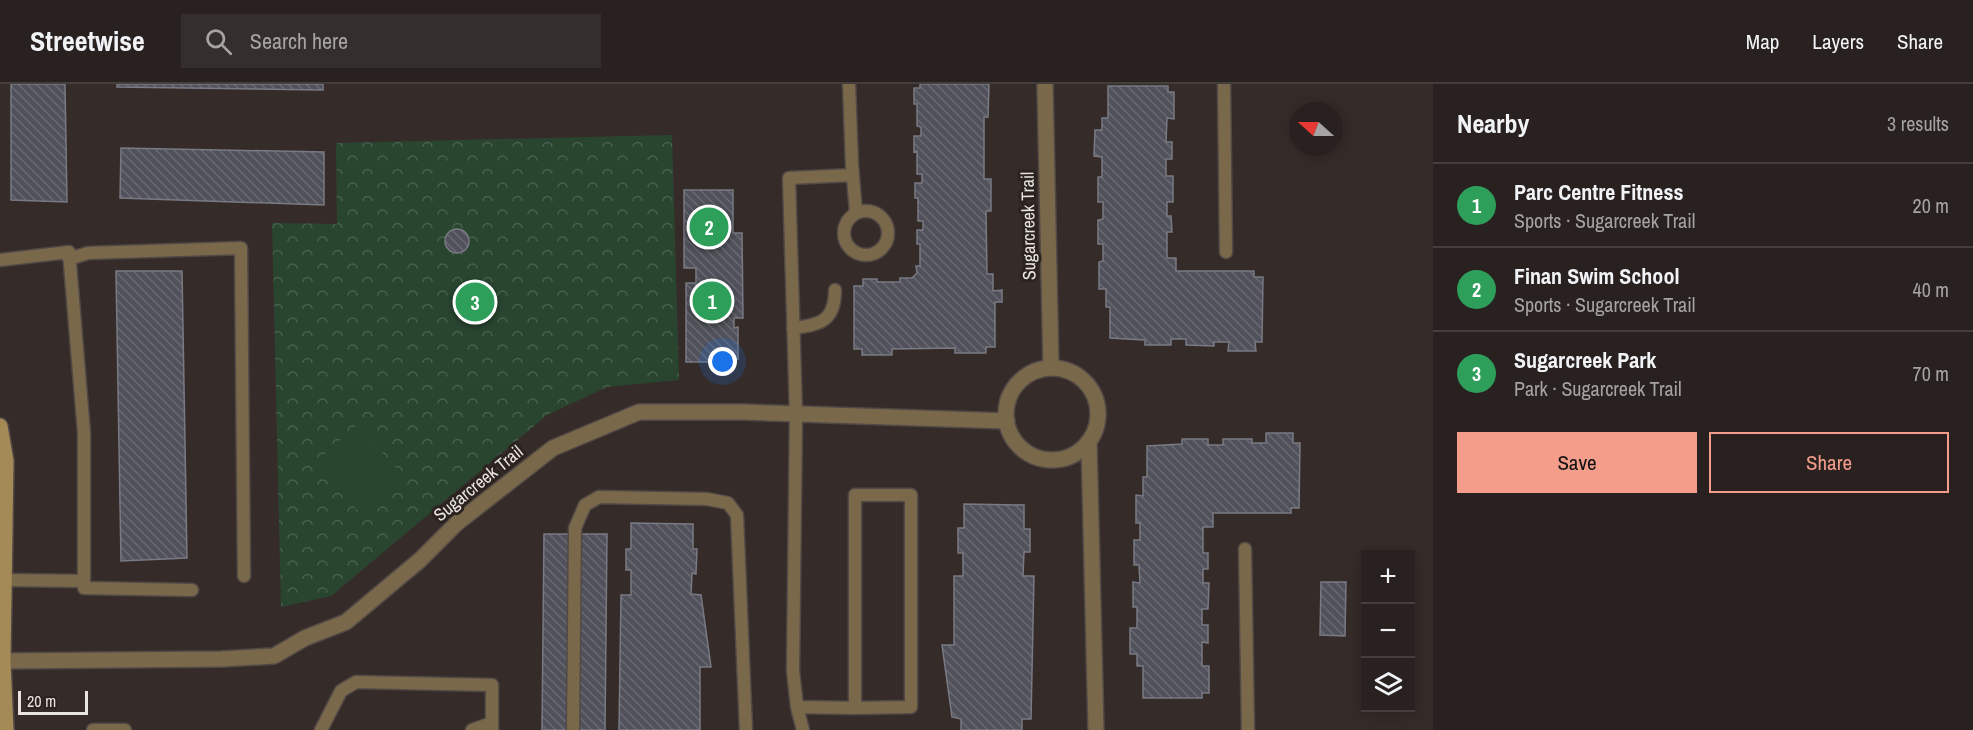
<!DOCTYPE html>
<html lang="en">
<head>
<meta charset="utf-8">
<style>
  body { margin:0; font-family:"Archivo Narrow",sans-serif; background:#342e2c; color:#f1f3f6 }
  .controls { position:absolute; right:18px; bottom:18px; display:grid; overflow:hidden; border-radius:0px; box-shadow:0 3px 15px #0003 }
  .controls button { width:54px; height:54px; display:grid; place-items:center; padding:0; border:0; border-bottom:2px solid #443e3d; background:#28211f; color:#f1f3f6; font:30px sans-serif }
  .compass { position:absolute; left:1289px; top:18px; width:54px; height:54px; border-radius:50%; background:#28211f; box-shadow:0 3px 15px #0003; rotate:291deg }
  .scale { position:absolute; left:18px; bottom:15px; width:70px; box-sizing:border-box; padding-left:6px; border:3px solid #e9e3e1; border-top:0; font-size:16px; line-height:21px; white-space:nowrap; color:#e9e3e1; -webkit-text-stroke:4px #2b231f; paint-order:stroke }
  .you { position:absolute; left:723px; top:278px; width:21px; height:21px; margin:-15px; border:4px solid #fff; border-radius:50%; background:#1a73e8; box-shadow:0 0 0 9px #1a73e833 }
  .badge { display:grid; place-items:center; width:39px; height:39px; border-radius:50%; background:#f49d8b; color:#fff; font-size:20px; font-weight:700 }
  .pin { position:absolute; translate:-50% -50%; border:3px solid #fff; box-shadow:0 2px 6px #0006 }
  .list { margin:0; padding:0; list-style:none }
  h2 { display:flex; justify-content:space-between; align-items:center; height:78px; margin:0; padding:0 24px; font-size:26px }
  h2 small { font-size:20px; font-weight:400; color:#a5a3a4 }
  .list li { display:grid; grid-template-columns:39px 1fr auto; gap:18px; align-items:center; box-sizing:border-box; height:84px; padding:0 24px; border-top:2px solid #443e3d }
  .list b { display:block; font-size:22px; white-space:nowrap }
  .list p { margin:0; font-size:20px; white-space:nowrap; color:#a5a3a4 }
  .list em { font-size:20px; font-style:normal; color:#a5a3a4 }
  .actions { display:flex; gap:12px; padding:18px 24px }
  .actions a { flex:1; padding:14px 0; border:2px solid #f49d8b; border-radius:0px; text-align:center; font-size:21px; color:#f49d8b }
  .actions .main { background:#f49d8b; color:#111 }
  .icon { flex:none; width:33px; height:33px; fill:none; stroke:currentColor; stroke-width:2; stroke-linecap:round; stroke-linejoin:round }
  .map { position:relative; flex:none; width:1433px; height:646px; overflow:hidden }
  header { display:flex; align-items:center; gap:36px; box-sizing:border-box; height:84px; padding:0 30px; background:#28211f; border-bottom:2px solid #443e3d }
  header strong { font-size:28px }
  nav { display:flex; gap:33px; margin-inline-start:auto; font-size:21px }
  .search { width:420px; height:54px; background:#342e2c; display:flex; align-items:center; gap:15px; box-sizing:border-box; padding:0 21px; border-radius:0px; color:#a5a3a4; font-size:22px }
  main { display:flex }
  aside { flex:1; background:#28211f }
  .map>svg:first-child { display:block }
  .park { fill:url(#park-crowns) }
  .garden { fill:#294530 }
  .building { fill:url(#building-back-hatch); stroke:#797a84; stroke-width:1.5 }
  .lines { fill:none; stroke-linecap:round; stroke-linejoin:round }
  .lane-casing { stroke:#524946; stroke-width:15 }
  .street-casing { stroke:#524946; stroke-width:18 }
  .secondary-casing { stroke:#524946; stroke-width:18 }
  .lane { stroke:#79694a; stroke-width:12 }
  .street { stroke:#79694a; stroke-width:15 }
  .secondary { stroke:#a38a56; stroke-width:15 }
  .labels { text-anchor:middle; dominant-baseline:central; stroke-width:6; stroke-linejoin:round; paint-order:stroke }
  .street-label { font-size:18px; fill:#e9e3e1; stroke:#2b231f }
</style>
</head>
<body>
<header>
<strong>Streetwise</strong>
<div class="search"><svg class="icon" aria-label="search" viewBox="0 0 24 24"><circle cx="10" cy="10" r="6"/><path d="M15 15l6 6"/></svg>Search here</div>
<nav><a>Map</a><a>Layers</a><a>Share</a></nav>
</header>
<main>
<div class="map">
<svg width="1433" height="646" viewBox="0 0 1433 646">
  <defs>
    <pattern id="park-crowns" width="20" height="18" patternUnits="userSpaceOnUse" patternTransform="scale(1.5)"><rect width="20" height="18" fill="#294530"/><path d="M2 6a3 3 0 1 1 6 0M12 15a3 3 0 1 1 6 0" fill="none" stroke="#48604e"/></pattern>
    <pattern id="building-back-hatch" width="6" height="6" patternUnits="userSpaceOnUse" patternTransform="scale(1.5)"><rect width="6" height="6" fill="#50515a"/><path d="M-1 5l2 2M0 0l6 6M5-1l2 2" fill="none" stroke="#696a71"/></pattern>
  </defs>
  <rect width="100%" height="100%" fill="#352c29"/>
  <path class="park" d="M672,51L679,296L607,303L547,331L331,512L281,523L272,139L337,140L336,59Z"/>
  <path class="garden" d="M357,341L408,397L366,436L315,379Z"/>
  <path class="building" d="M11,0H65L67,118L11,116Z
    M117,0H323V6L117,3Z
    M920,0H989L988,33H984V95H991V127H986L987,190H993V207L1002,206V218H995V263H986V269H955V264L892,265V271H862V265H854V202H863V195H877V198H900V194H912L917,189L916,182H920V160H917V146H923V137H918V114H915V99H922V90H917V67L914,68V52H921V43L917,42V20H914V4H920Z
    M1108,2H1168V8H1174V35L1167,34L1166,58H1172V75H1166V92H1173V118H1167V132H1171L1172,148H1167V174H1176V187H1254V193H1263L1262,258H1255L1256,267H1228L1229,258H1214V262L1186,261V255H1171V261H1145V256L1110,254V223H1106V205H1099V178L1103,177V160H1098V136L1103,135V118H1098V93H1102V73L1094,72L1095,46H1102V34H1108Z
    M121,64L324,68V121L120,114Z
    M684,106H733V149H742L743,234H734V244L738,243V275H715V278H686V199H696V184H684Z
    M445 157a12 12 0 1 1 24 0a12 12 0 1 1-24 0Z
    M116,187H182L187,474L121,477Z
    M1266,349H1293V359H1300L1299,424H1291V429H1213V443H1203V469H1208V485H1203V499H1209L1208,525H1202V541H1208V559L1202,558V582H1209V609H1202V614H1143V582H1137V570H1130V544H1137V523H1133V498L1140,499L1139,481H1134V456H1140V439H1136V411L1143,412V393H1147V362L1182,360V355H1208V361H1223V355H1252V359H1266Z
    M964,420L1024,421V445H1030V468H1024L1023,492H1034L1031,635H1022V646H961V635L952,633L942,561H954V492H963V469H958V444H964Z
    M631,439L693,440V465H697L696,490L692,489L691,510L701,511L711,583H700V646H619L621,511H631V486H626V465H631Z
    M544,450H607L605,646H542Z
    M1321,498H1346L1345,552L1320,551Z"/>
  <g class="lines">
    <defs>
      <path id="lane" d="M849,0L852,81L856,129
        M1224,0L1226,168
        M844 149a22 22 0 1 1 44 0a22 22 0 1 1-44 0Z
        M69,175L88,169L241,164L244,492
        M0,176L69,168L84,349V504L192,506
        M793,244C820,241 835,237 835,206
        M1245,465L1248,646
        M4,496L84,497
        M797,623L855,624L911,623V411H855V624
        M93,646H125
        M321,646L341,607L356,598L492,601V646
        M472,646L492,639
        M573,646L575,444L585,421L599,413L707,415L728,419L737,431L746,646
        M803,646L797,623L793,587L796,330L789,94L853,91"/>
      <path id="street" d="M1045,0L1051,284
        M1006 330a46 46 0 1 1 92 0a46 46 0 1 1-92 0Z
        M1089,359L1096,646
        M3,577L221,575L274,572L305,554L346,538L420,476L457,439L553,364L639,328H743L1007,337"/>
      <path id="secondary" d="M0,342L6,377L3,577L6,646"/>
    </defs>
    <use href="#lane" class="lane-casing"/>
    <use href="#street" class="street-casing"/>
    <use href="#secondary" class="secondary-casing"/>
    <use href="#lane" class="lane"/>
    <use href="#street" class="street"/>
    <use href="#secondary" class="secondary"/>
  </g>
  <g class="labels">
    <g class="street-label">
      <text transform="translate(1028 142) rotate(-91)">Sugarcreek Trail</text>
      <text transform="translate(478 399) rotate(-39)">Sugarcreek Trail</text>
    </g>
  </g>
</svg>
<div class="controls">
<button>+</button>
<button>−</button>
<button><svg class="icon" aria-label="layers" viewBox="0 0 24 24"><path d="M12 4l9 5-9 5-9-5zM3 14l9 5 9-5"/></svg></button>
</div>
<svg class="compass" viewBox="-18 -18 36 36"><path d="M0-13l5 13h-10z" fill="#e53935"/><path d="M0 13l5-13h-10z" fill="#a5a3a4"/></svg>
<div class="scale">20 m</div>
<div class="you"></div>
<div class="pin badge" style="left:712px;top:217px;background:#2e9e5b">1</div>
<div class="pin badge" style="left:709px;top:143px;background:#2e9e5b">2</div>
<div class="pin badge" style="left:475px;top:218px;background:#2e9e5b">3</div>
</div>
<aside>
<h2>Nearby<small>3 results</small></h2>
<ul class="list">
<li><span class="badge" style="background:#2e9e5b">1</span><div><b>Parc Centre Fitness</b><p>Sports · Sugarcreek Trail</p></div><em>20 m</em></li>
<li><span class="badge" style="background:#2e9e5b">2</span><div><b>Finan Swim School</b><p>Sports · Sugarcreek Trail</p></div><em>40 m</em></li>
<li><span class="badge" style="background:#2e9e5b">3</span><div><b>Sugarcreek Park</b><p>Park · Sugarcreek Trail</p></div><em>70 m</em></li>
</ul>
<div class="actions"><a class="main">Save</a><a>Share</a></div>
</aside>
</main>
</body>
</html>
